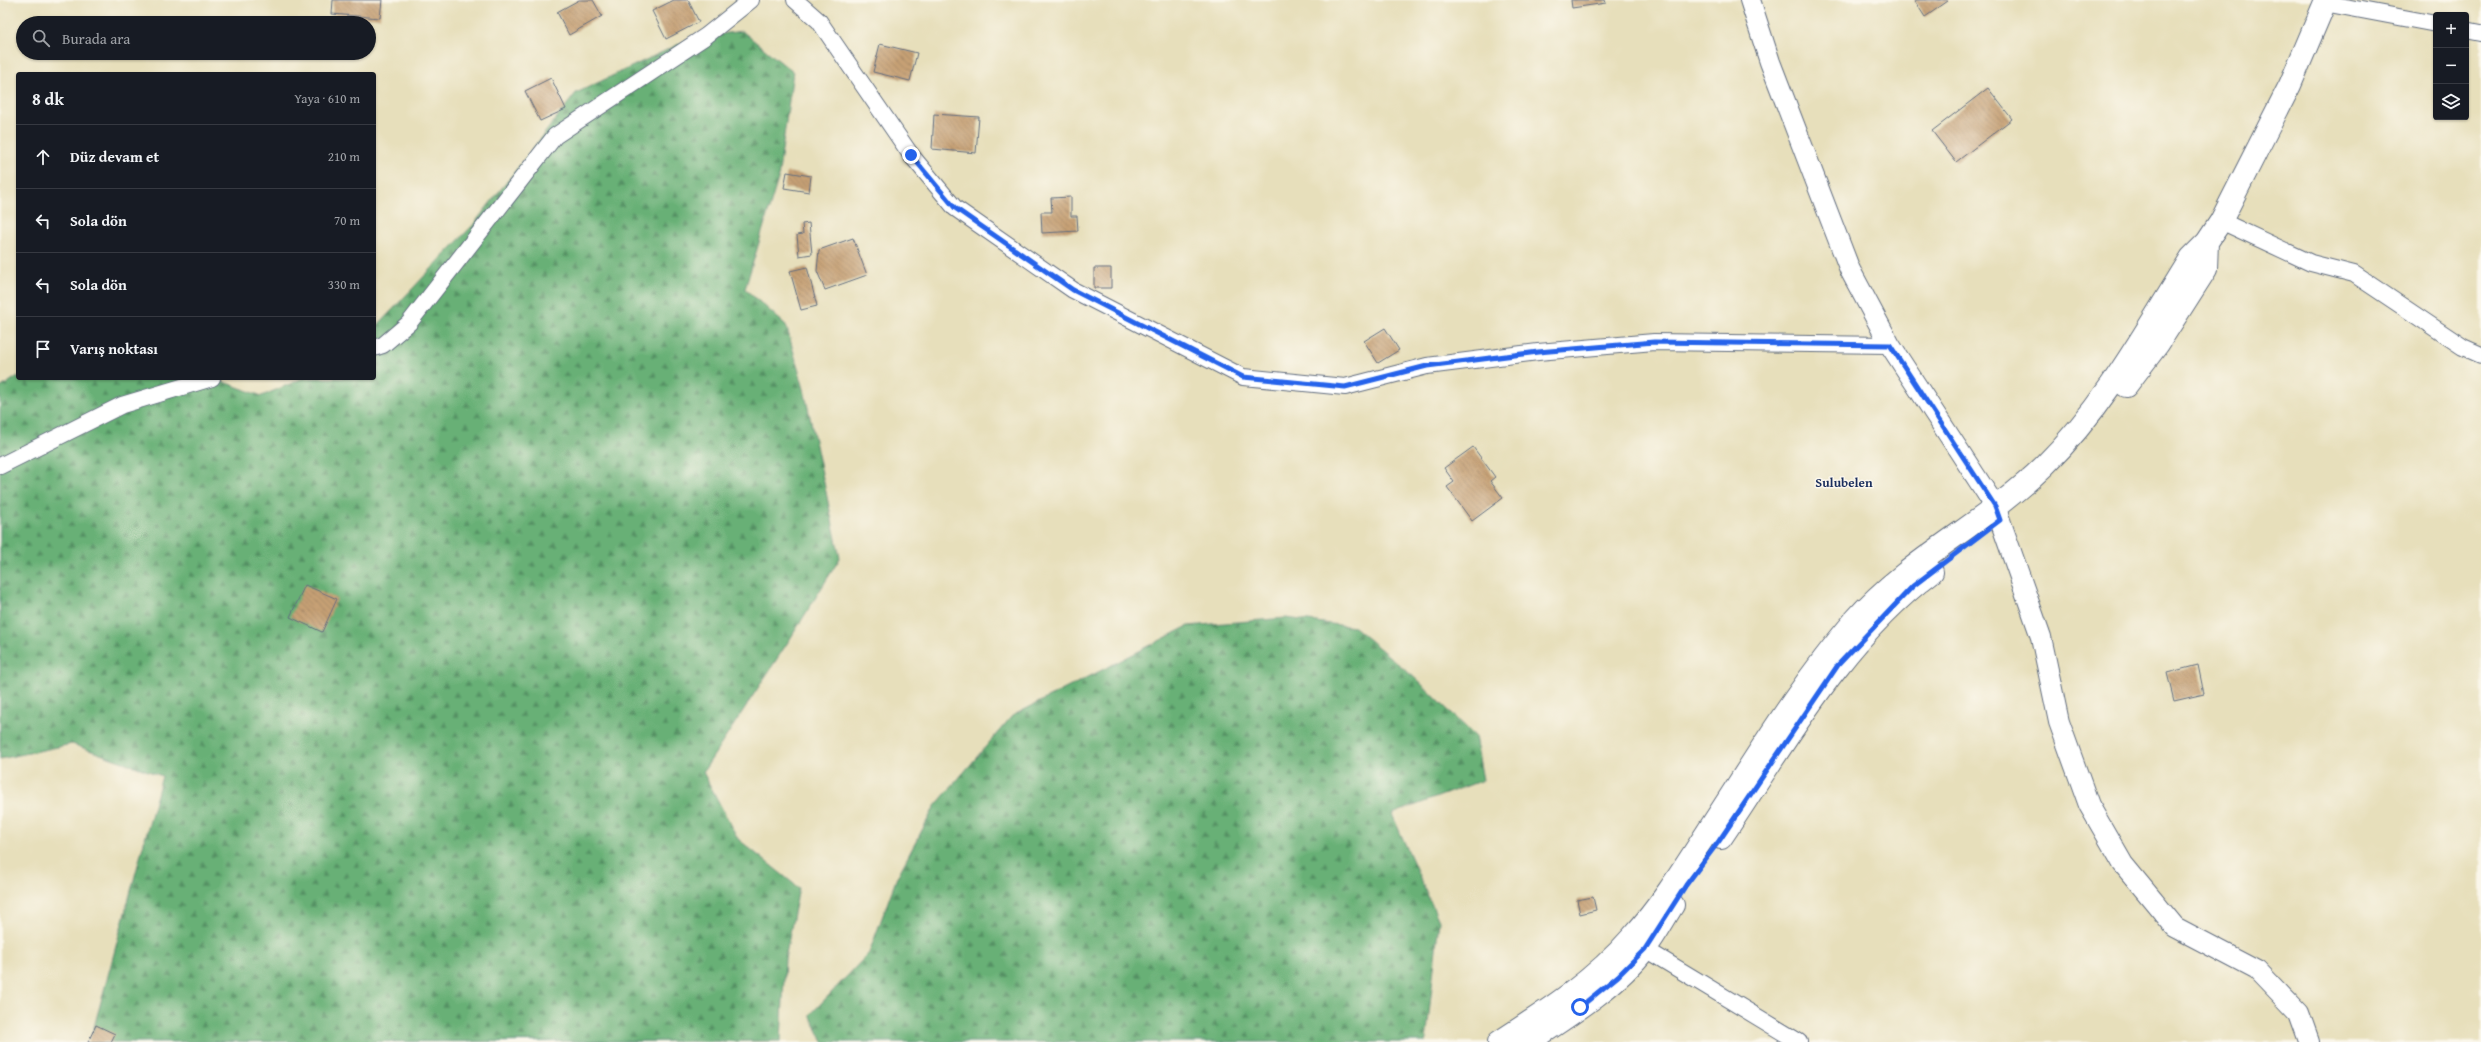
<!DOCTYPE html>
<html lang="tr">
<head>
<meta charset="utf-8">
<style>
  body { margin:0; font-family:"Gentium Book Plus",serif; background:#242831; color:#f1f3f6 }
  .controls { position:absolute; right:12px; top:12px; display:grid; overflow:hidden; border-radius:4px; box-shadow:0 1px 3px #0004 }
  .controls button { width:36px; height:36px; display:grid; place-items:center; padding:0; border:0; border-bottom:1px solid #363941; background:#171b24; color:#f1f3f6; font:20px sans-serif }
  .stop { position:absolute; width:12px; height:12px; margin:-9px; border:3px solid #2563eb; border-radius:50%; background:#fff }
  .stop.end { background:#2563eb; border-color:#fff; box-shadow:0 1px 4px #0008 }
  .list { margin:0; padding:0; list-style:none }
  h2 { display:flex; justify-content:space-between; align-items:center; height:52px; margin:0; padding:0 16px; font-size:17px }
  h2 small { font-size:13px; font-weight:400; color:#9ea1a6 }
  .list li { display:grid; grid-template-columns:26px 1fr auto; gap:12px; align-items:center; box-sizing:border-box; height:64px; padding:0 16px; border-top:1px solid #363941 }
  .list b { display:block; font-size:15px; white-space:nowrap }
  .list em { font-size:13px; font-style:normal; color:#9ea1a6 }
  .icon { flex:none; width:22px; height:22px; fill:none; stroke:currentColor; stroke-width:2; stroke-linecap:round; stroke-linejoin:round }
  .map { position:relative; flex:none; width:2481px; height:1042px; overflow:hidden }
  .search { position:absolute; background:#171b24; box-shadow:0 1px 3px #0004; left:16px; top:16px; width:360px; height:44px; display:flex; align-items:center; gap:10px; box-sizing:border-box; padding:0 14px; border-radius:22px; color:#9ea1a6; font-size:15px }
  .panel { position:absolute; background:#171b24; box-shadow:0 1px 3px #0004; left:16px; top:72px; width:360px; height:308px; border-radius:4px }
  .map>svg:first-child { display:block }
  .forest { fill:url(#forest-firs); stroke:#42706a }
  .building { fill:url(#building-back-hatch) }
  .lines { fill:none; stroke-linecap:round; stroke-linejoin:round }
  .minor-casing { stroke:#626d7f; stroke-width:18 }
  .tertiary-casing { stroke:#626d7f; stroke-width:22 }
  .secondary-casing { stroke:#626d7f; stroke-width:24 }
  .minor { stroke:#fff; stroke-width:16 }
  .tertiary { stroke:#fff; stroke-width:20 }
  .secondary { stroke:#fff; stroke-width:22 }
  .route { stroke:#2563eb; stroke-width:5 }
  .labels { text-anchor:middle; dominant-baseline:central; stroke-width:3; stroke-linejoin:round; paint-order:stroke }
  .neighbourhood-label { font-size:13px; font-weight:bold; fill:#1b2f5e; stroke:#fbf7ec }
</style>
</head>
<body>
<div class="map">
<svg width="2481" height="1042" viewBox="0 0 2481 1042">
  <defs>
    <pattern id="forest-firs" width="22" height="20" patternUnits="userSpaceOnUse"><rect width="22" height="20" fill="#68b076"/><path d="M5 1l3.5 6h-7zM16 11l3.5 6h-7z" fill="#559064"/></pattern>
    <pattern id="building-back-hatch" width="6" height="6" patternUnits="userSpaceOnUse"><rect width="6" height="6" fill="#c6a075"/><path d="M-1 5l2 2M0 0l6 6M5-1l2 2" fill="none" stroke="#a08363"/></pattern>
  </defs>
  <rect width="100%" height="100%" fill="#fbf7ec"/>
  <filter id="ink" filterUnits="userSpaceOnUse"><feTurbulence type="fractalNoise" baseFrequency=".025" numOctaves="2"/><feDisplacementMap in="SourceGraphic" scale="8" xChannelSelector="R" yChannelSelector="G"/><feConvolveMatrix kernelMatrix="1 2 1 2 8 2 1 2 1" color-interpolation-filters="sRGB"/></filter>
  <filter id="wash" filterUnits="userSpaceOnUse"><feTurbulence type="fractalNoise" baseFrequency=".012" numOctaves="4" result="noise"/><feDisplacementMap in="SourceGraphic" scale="16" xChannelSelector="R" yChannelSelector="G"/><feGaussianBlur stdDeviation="0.9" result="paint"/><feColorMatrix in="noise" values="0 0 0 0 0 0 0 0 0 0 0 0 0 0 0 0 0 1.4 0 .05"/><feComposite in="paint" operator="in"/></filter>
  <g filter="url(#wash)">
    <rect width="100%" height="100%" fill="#e7dfbb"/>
    <path class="forest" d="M742,31L793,72L778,179L745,289L786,325L804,389L840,558L790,639L703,772L738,839L799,888L785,959L781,1041L90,1042L162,776L72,744L0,759V388L18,376V378H213L262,396L303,378H374V329L473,225L576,93L692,38Z
      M1286,618L1354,627L1415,678L1475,736L1483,780L1392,814L1439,921L1426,1042H823L810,1015L869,953L897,877L935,806L1012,716L1188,626Z"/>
    <g id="blocks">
      <path class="building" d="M333,0H382L380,18L332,14Z
        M579,0H593L602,16L569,35L557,12Z
        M674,0H688L699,22L666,39L652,11Z
        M1571,0H1605L1606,3L1572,8Z
        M1914,0H1948V1L1925,17Z
        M880,44L917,53L910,81L873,72Z
        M551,78L566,109L540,121L525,91Z
        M1988,88L2012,119L1956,162L1932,131Z
        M934,114L979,117L976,153L932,149Z
        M787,172L811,176L809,192L784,188Z
        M1071,197V216H1077L1078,231L1042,233L1041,212H1052L1051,198Z
        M809,223L812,254L799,256L797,235L803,234L802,224Z
        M853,238L867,275L825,290L817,271L819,250Z
        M807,267L817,306L801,310L790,271Z
        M1094,268H1111V288H1094Z
        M1385,328L1399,350L1378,363L1364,341Z
        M1473,447L1495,477L1490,481L1503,498L1472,521L1447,487L1454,482L1444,468Z
        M305,585L337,599L322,632L290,617Z
        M2198,665L2204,694L2174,701L2167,673Z
        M1593,897L1596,910L1580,914L1577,900Z
        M96,1025L115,1034L111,1042H88Z"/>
    </g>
  </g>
  <g filter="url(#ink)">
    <use href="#blocks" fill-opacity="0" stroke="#626d7f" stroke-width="1"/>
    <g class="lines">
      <defs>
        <path id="minor" d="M795,0L819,21L911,155L955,208L1073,290L1243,377L1345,387L1427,366L1538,352L1654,342L1890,345
          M2324,3L2436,24
          M2466,30L2481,33
          M2221,221L2311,263L2354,274L2463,347L2481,355
          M374,348L383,345L409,323L555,136L706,36L751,0
          M0,466L122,405L212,378
          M1645,949L1799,1042"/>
        <path id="tertiary" d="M1750,0L1770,62L1850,270L1890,345L1995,506L2041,637L2059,722L2089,805L2123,864L2175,927L2257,970L2299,1014L2309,1042"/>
        <path id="secondary" d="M2126,386L2158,344L2206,269L2207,242
          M1721,838C1784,745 1841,640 1932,572
          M1499,1042C1547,1011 1595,980 1632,937C1664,902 1689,860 1715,820C1759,752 1802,682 1855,620C1908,559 1986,523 2044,466C2105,406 2146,330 2191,258L2207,242L2221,221L2290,85L2326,0
          M1529,1042C1567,1017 1618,985 1645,949C1656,935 1664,919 1673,905"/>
      </defs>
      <use href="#minor" class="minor-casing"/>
      <use href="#tertiary" class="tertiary-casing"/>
      <use href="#secondary" class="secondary-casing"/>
      <use href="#minor" class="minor"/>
      <use href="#tertiary" class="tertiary"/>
      <use href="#secondary" class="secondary"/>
    </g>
  </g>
  <g class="lines" filter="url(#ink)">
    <path class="route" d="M911,155L955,208L1073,290L1243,377L1345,387L1427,366L1538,352L1654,342L1890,345L1995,506L2000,520L1913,586L1838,665L1719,841L1686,885L1645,949L1618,976L1580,1007"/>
  </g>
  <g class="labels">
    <g class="neighbourhood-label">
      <text x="1844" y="482">Sulubelen</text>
    </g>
  </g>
</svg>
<div class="controls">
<button>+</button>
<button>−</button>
<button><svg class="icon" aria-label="layers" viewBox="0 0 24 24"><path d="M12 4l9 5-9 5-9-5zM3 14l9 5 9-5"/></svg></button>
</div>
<div class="stop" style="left:1580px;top:1007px"></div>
<div class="stop end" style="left:911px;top:155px"></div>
<div class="search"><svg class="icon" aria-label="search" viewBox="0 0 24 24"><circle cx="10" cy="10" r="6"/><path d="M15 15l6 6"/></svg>Burada ara</div>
<section class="panel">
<h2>8 dk<small>Yaya · 610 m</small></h2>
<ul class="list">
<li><svg class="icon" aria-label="ahead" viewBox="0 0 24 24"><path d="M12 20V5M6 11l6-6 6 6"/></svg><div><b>Düz devam et</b></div><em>210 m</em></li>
<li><svg class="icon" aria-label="left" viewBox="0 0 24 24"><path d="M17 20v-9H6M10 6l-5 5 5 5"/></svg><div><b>Sola dön</b></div><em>70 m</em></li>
<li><svg class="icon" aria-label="left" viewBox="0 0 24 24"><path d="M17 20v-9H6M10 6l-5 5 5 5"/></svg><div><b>Sola dön</b></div><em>330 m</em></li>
<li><svg class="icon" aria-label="arrive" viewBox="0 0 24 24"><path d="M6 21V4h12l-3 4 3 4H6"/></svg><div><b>Varış noktası</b></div></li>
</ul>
</section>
</div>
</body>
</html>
